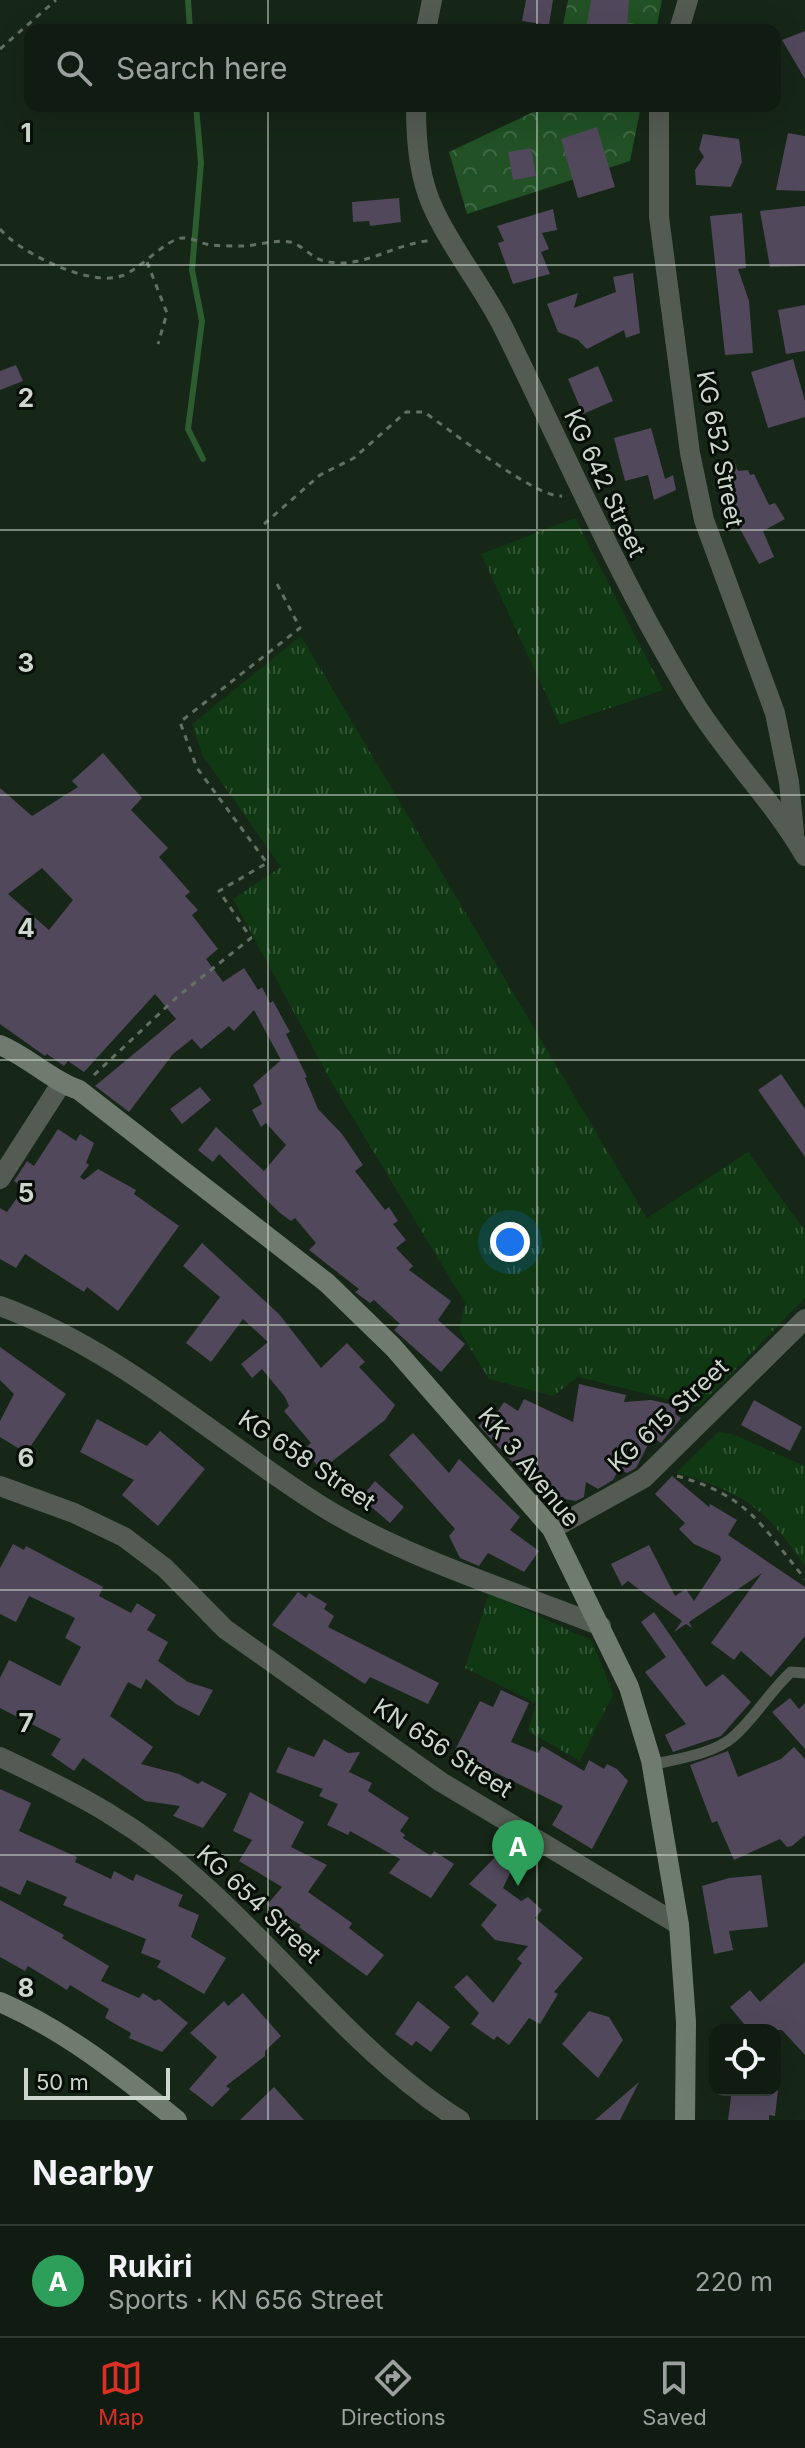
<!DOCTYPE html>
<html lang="en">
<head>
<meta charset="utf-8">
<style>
  body { margin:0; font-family:Inter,sans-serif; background:#19251a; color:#f1f3f6 }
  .controls { position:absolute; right:24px; bottom:24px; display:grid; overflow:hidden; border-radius:16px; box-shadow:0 8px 32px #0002 }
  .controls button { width:72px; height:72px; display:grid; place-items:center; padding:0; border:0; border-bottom:2px solid #303a31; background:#101c11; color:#f1f3f6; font:40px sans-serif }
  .scale { position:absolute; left:24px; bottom:20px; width:146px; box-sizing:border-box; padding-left:8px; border:4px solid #ccd6cc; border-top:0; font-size:22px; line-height:28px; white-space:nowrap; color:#ccd6cc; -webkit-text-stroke:6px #070d07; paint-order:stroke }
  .you { position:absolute; left:510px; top:1242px; width:28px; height:28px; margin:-20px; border:6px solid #fff; border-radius:50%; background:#1a73e8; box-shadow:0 0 0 12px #1a73e833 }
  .badge { display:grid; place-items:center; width:52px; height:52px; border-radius:50%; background:#d93025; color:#fff; font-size:26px; font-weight:700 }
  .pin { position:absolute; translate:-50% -66px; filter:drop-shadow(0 2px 4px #0008) }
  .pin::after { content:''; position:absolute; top:42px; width:28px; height:24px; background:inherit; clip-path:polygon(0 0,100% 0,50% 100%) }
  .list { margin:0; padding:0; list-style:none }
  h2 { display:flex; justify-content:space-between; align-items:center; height:104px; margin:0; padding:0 32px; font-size:34px }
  h2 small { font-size:26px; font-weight:400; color:#9ca19f }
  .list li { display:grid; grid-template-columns:52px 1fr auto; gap:24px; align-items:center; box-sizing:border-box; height:112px; padding:0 32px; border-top:2px solid #303a31 }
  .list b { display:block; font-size:30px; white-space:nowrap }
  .list p { margin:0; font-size:26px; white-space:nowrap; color:#9ca19f }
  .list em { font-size:26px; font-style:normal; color:#9ca19f }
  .icon { flex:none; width:44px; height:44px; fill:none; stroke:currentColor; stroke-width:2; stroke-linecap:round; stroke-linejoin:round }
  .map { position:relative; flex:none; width:805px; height:2120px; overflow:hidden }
  .search { position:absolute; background:#101c11; box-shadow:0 8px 32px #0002; left:24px; right:24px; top:24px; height:88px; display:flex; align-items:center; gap:20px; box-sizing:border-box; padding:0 28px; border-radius:16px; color:#9ca19f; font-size:30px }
  .sheet { height:216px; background:#101c11 }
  nav { display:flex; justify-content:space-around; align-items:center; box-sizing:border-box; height:112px; border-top:2px solid #303a31; background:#101c11; font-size:22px; color:#9ca19f }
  nav a { display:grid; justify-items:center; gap:4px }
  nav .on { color:#d93025 }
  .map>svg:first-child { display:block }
  .grass { fill:url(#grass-tufts) }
  .forest { fill:url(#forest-crowns) }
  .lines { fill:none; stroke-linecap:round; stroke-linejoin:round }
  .stream { stroke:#2c5c2f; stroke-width:6 }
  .building { fill:#51485c; fill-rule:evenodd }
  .path { stroke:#637063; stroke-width:3; stroke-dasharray:6 6; stroke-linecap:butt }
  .lane { stroke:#535b53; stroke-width:11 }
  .street { stroke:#535b53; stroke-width:20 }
  .secondary { stroke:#6f7b6f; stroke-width:20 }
  .grid { fill:none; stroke:#ccd6cc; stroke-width:2; stroke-opacity:0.55 }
  .labels { text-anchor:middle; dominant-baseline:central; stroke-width:6; stroke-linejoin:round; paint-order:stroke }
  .street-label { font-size:24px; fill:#ccd6cc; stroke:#070d07 }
  .grid-label { font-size:26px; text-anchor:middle; font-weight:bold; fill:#ccd6cc; stroke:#070d07; stroke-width:6; stroke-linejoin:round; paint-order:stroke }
</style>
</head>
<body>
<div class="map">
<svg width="805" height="2120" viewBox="0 0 805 2120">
  <defs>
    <pattern id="grass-tufts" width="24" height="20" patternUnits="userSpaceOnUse" patternTransform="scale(2)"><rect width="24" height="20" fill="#0f3813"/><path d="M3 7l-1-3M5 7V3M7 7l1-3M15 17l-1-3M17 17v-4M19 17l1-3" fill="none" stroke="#315434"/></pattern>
    <pattern id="forest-crowns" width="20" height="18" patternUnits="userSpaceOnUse" patternTransform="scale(2)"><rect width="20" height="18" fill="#215125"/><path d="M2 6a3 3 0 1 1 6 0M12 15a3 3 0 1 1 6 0" fill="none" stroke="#406943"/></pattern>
  </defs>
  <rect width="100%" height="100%" fill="#162617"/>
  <path class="grass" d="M575,518L663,690L560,725L481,554Z
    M301,636L647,1218L748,1152L805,1231V1298L699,1407L578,1377L553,1396L489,1379L459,1330L465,1303L333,1085L233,899L281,867L203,756L192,724Z
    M718,1432L732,1434L805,1466V1566C764,1507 745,1493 676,1473Z
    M489,1593L592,1641L613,1694L580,1761L528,1731L536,1703L465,1668Z"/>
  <path class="forest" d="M568,0H662L656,30H562Z
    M546,106H641L630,161L467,214L449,152Z"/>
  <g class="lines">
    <path class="stream" d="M188,0L190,30
      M196,106L201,163L192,270L202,321L188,429L203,459"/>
  </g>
  <path class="building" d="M526,0H553L549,25L522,21Z
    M591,0H629L627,30H586Z
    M805,31V79L782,40Z
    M597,127L615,187L578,198L561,139Z
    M788,133L805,136V191L776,190Z
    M703,134L739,139L742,162L731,187L696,185L695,170L704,157L699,149Z
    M531,148L536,176L513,180L508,152Z
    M399,198L401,222L370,226L369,221L353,222L352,202Z
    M805,206V266L770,267L760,211Z
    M553,209L557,230L542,233L549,249L541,252L550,274L513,284L498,243L504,241L497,226Z
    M742,213L746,268L738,269L749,301L753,353L725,355L710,216Z
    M633,273L640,333L626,338L624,330L587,349L578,340L558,332L547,304L578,293L574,308L616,292L613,277Z
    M805,305V351L786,354L778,310Z
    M793,359L805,401V417L768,428L751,372Z
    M16,365L23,381L0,390V371Z
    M598,366L613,401L583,414L568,379Z
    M651,428L665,479L673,475L676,490L654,500L648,475L625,481L614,438Z
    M734,461L738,471L748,470L750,475L754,474L769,505L775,503L785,519L763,531L774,557L759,564L721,494L727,486L721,471Z
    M103,753L142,798L131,810L168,848L159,857L190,892L185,896L198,910L192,915L218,949L206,959L223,982L244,968L258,990L262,987L270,1003L273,1001L290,1032L286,1034L307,1077L305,1078L318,1109L342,1134L363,1165L355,1171L385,1210L389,1207L398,1221L393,1224L406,1240L396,1248L413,1266L409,1270L451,1301L438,1320L465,1344L441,1372L394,1330L400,1324L374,1300L370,1303L359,1295L355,1292L359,1289L309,1250L316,1243L295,1218L291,1221L280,1213L219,1154L213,1162L198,1150L216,1127L264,1171L286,1145L266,1123L261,1127L252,1110L262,1104L253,1085L281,1060L254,1010L234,1031L229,1026L201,1049L192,1039L173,1054L129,1112L95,1086L176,1019L155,994L84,1072L68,1061L64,1066L47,1054L45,1056L0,1024V788L32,816L78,787L72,781ZM42,868L73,900L49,930L8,894Z
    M781,1074L805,1109V1157L758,1090Z
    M200,1087L211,1100L182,1124L170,1109Z
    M58,1129L76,1141L80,1134L94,1143L86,1163L89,1165L80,1177L84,1180L98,1169L136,1190L134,1194L179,1226L118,1311L87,1287L84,1292L25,1254L16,1268L0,1259V1208L7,1212L24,1188L14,1181L27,1161L34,1166Z
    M202,1243L279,1314L321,1368L347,1343L365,1362L359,1367L395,1405L385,1420L321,1470L304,1449L311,1443L284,1411L289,1406L285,1397L262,1369L252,1378L241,1364L268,1342L243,1319L211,1362L186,1343L220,1297L183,1266Z
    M0,1347L66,1394L26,1453L0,1437V1421L14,1394L0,1380Z
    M579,1384L626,1395L624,1402L651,1400L678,1406L675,1414L681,1418L661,1443L652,1437L636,1468L627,1473L619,1469L613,1480L598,1489L586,1482L584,1497L576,1501L559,1498L556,1509L479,1426L491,1411L495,1415L504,1402L518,1411L524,1399L573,1422Z
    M754,1400L802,1427L790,1451L741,1425Z
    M97,1419L147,1446L160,1431L205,1469L158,1526L122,1495L134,1480L80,1452Z
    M413,1433L449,1473L459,1459L520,1517L510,1530L539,1551L524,1572L488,1553L479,1566L460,1558L449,1536L455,1529L389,1455Z
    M672,1476L709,1507L710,1504L737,1520L728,1535L805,1587V1636L771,1677L741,1651L734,1660L711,1643L762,1573L689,1622L692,1628L686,1624L674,1632L682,1621L628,1581L622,1586L611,1564L649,1545L675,1596L686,1589L694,1601L721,1560L720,1556L694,1544L679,1529L685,1523L655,1494Z
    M375,1481L404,1507L390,1523L361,1498Z
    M13,1544L24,1550L26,1546L103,1587L99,1596L131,1613L137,1603L156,1615L147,1630L168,1642L158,1661L188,1682L213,1690L199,1716L176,1704L146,1679L141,1689L128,1682L110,1716L153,1747L141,1764L179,1774L198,1784L202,1781L227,1794L203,1828L173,1816L180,1806L145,1801L83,1758L74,1771L51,1755L61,1739L0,1708V1678L9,1660L60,1686L81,1647L65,1638L75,1618L29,1596L16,1622L0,1614V1568Z
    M298,1592L306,1598L309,1593L327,1604L324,1609L334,1616L328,1627L439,1683L428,1704L370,1677L365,1684L272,1625Z
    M654,1612L706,1687L723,1674L751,1702L721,1736L673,1752L665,1735L686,1724L645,1672L666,1657L641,1622Z
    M501,1690L529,1703L511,1742L538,1753L542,1746L584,1771L589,1760L604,1769L607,1764L617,1769L628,1781L592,1849L552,1825L563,1806L454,1752L480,1701L493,1707Z
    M790,1698L799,1709L805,1703V1749L772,1712Z
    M324,1739L348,1753L360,1752L349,1772L372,1783L368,1791L409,1818L400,1831L405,1835L403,1838L431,1856L434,1851L454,1864L431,1898L389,1873L400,1859L350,1831L348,1835L327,1825L338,1804L319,1796L323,1789L276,1772L288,1747L314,1757Z
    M794,1747L805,1759V1835L792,1846L787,1847L780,1839L734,1860L717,1821L712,1823L690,1765L728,1751L738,1777L781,1759Z
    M0,1789L31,1803L19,1831L77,1857L75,1862L111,1879L114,1871L133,1881L136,1874L183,1895L178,1906L199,1915L191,1937L226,1958L204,1994L157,1967L161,1961L141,1953L146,1939L63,1905L67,1897L27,1880L20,1895L0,1886Z
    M250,1792L304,1822L291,1847L327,1865L308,1892L352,1923L349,1928L384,1955L367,1976L299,1927L301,1925L267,1905L282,1887L239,1861L252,1840L233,1831Z
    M497,1855L513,1867L503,1888L521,1901L528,1897L542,1910L535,1918L583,1958L554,1992L558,1994L540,2024L529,2018L509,2045L497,2036L494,2040L471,2024L479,2013L454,1987L467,1975L493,2003L522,1963L517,1959L528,1946L495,1940L481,1925L497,1905L469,1884Z
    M761,1875L768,1927L729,1931L733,1950L714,1954L702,1886L729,1878Z
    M0,1900L64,1935L62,1938L109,1966L101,1981L139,1998L143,1993L155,2001L159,1999L188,2023L162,2052L129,2038L131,2033L105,2018L109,2009L70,1985L67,1990L28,1966L25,1971L0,1957Z
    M805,1962V2055L782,2030H749L730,2007L750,1990L760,2002Z
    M243,1993L281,2036L265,2051V2056L226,2086L230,2089L212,2107L189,2089L217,2057L190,2033L224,2001L228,2006Z
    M418,2001L450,2027L431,2052L416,2041L412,2046L395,2034Z
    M589,2011L609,2017L623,2040L598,2078L562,2044Z
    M639,2082L620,2120H595Z
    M274,2087L304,2120H240Z
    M732,2090H778L775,2116L769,2115V2120H728Z"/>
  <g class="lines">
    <path class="path" d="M0,49L56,0
      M0,229C20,253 90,287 121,276C140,270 166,239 182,238C192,237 201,244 211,245C221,246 232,246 242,246C257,246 275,239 290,242C302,245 310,256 321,260C359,272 392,244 428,241
      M147,262L167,313L158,344
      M264,524L320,475L354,458L406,412H424C449,429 537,499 562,496
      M94,1075L177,997L251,938L219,891L267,863L197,768L180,722L300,628L275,580
      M677,1476C749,1496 761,1525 805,1579"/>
    <path class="lane" d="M651,1765C676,1759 714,1754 733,1737C755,1718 770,1691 791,1672L805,1673"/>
    <path class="street" d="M426,30L432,0
      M679,30L688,0
      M416,106C416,142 419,180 435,212C454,252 483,287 503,327C565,452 619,580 692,699C726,755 773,800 805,856
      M659,106V217L690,453L704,520L775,713L789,782L794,832
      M0,1179L61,1084
      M0,1306C122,1351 215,1439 323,1507C405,1558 511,1590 601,1626
      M0,1486L74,1513L124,1537L165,1568L225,1629L441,1782L679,1925
      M552,1529L644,1478L805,1319
      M0,1757C79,1794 140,1826 205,1886C288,1961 364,2060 460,2120"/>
    <path class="secondary" d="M0,1045C29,1057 50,1080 79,1090L327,1283L393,1347L552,1529L629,1687L651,1760L679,1925L686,2022L685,2120
      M0,2002C66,2031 121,2075 177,2120"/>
  </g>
  <path class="grid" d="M268,0V30M537,0V30M268,106V2120M537,106V2120M0,265H805M0,530H805M0,795H805M0,1060H805M0,1325H805M0,1590H805M0,1855H805"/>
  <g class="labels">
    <g class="street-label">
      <text transform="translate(720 449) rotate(79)">KG 652 Street</text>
      <text transform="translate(605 483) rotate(65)">KG 642 Street</text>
      <text transform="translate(668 1415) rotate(-43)">KG 615 Street</text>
      <text transform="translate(307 1460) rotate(34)">KG 658 Street</text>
      <text transform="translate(529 1467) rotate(51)">KK 3 Avenue</text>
      <text transform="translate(443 1748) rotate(33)">KN 656 Street</text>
      <text transform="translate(259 1904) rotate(43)">KG 654 Street</text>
    </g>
  </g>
  <g class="grid-label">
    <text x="26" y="142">1</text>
    <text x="26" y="407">2</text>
    <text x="26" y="672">3</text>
    <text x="26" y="937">4</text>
    <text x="26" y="1202">5</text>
    <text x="26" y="1467">6</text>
    <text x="26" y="1732">7</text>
    <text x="26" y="1997">8</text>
  </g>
</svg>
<div class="controls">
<button><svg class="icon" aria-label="locate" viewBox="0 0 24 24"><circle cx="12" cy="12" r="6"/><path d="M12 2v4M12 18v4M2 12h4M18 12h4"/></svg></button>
</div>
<div class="scale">50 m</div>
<div class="you"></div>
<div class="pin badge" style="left:518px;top:1886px;background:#2e9e5b">A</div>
<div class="search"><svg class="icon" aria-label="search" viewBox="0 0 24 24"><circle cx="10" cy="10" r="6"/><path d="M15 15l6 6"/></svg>Search here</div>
</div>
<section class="sheet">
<h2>Nearby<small></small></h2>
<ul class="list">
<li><span class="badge" style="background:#2e9e5b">A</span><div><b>Rukiri</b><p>Sports · KN 656 Street</p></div><em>220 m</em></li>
</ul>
</section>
<nav>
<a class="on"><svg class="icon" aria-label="map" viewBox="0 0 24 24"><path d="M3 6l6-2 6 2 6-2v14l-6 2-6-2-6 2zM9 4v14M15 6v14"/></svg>Map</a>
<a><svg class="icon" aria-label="directions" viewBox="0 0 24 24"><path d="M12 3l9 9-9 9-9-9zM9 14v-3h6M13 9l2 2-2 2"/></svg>Directions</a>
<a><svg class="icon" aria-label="saved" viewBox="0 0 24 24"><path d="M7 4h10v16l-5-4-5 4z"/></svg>Saved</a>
</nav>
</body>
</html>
